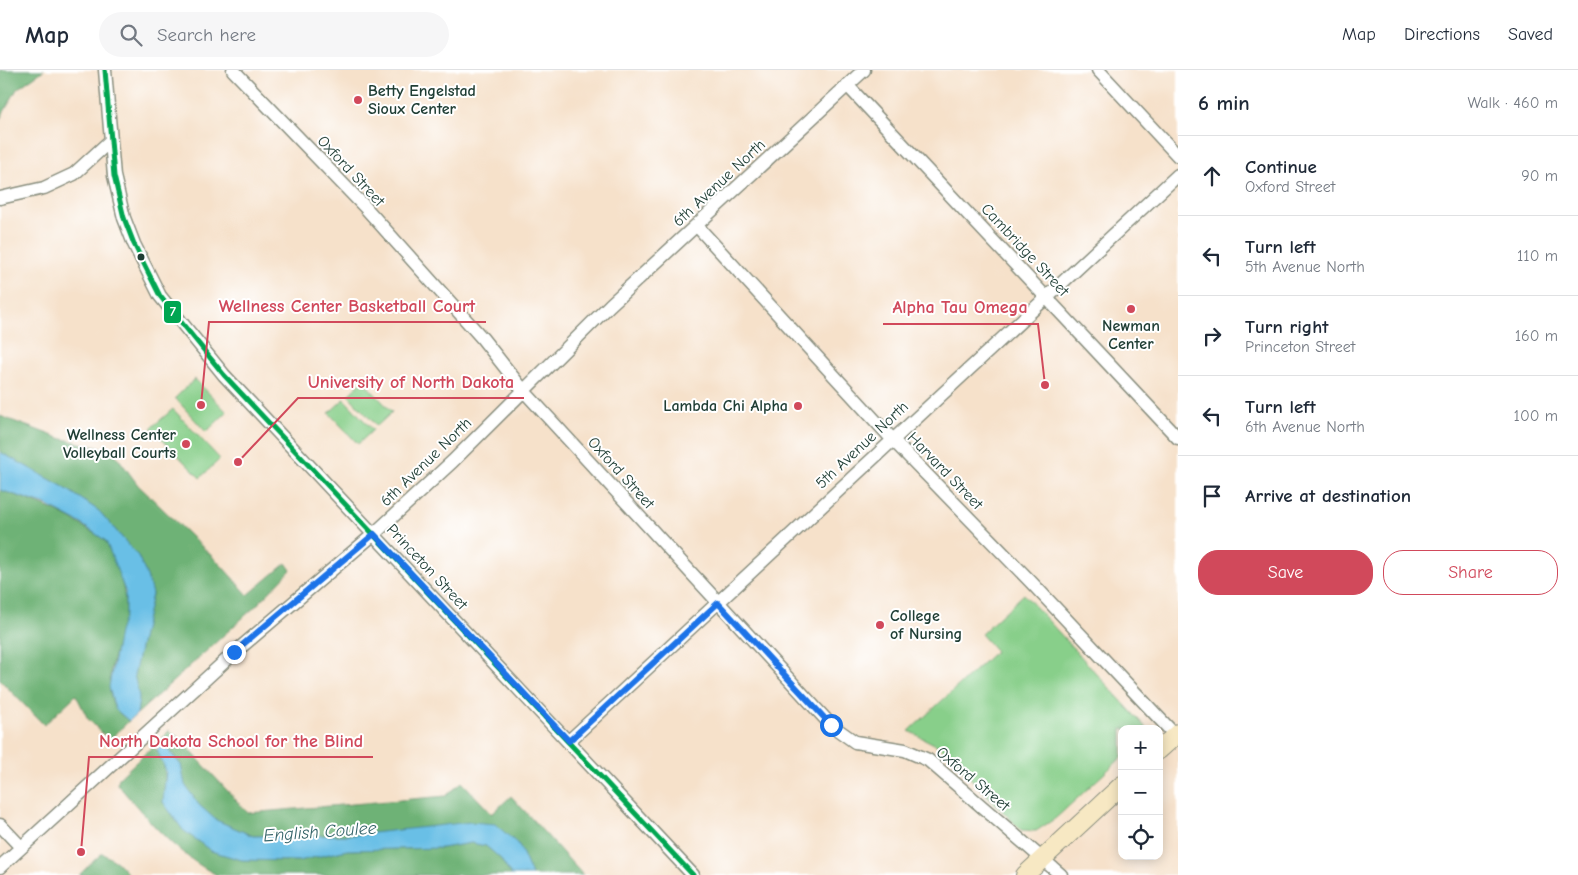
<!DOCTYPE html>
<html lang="en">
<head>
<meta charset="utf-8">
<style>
  body { margin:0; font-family:"Comic Neue",sans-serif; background:#f6f6f7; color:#1f2937 }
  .controls { position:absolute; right:15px; bottom:15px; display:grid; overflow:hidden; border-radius:10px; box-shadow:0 2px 12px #0003 }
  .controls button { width:45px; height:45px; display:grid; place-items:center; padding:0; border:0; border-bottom:1px solid #e0e1e3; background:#fff; color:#1f2937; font:25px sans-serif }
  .stop { position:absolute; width:15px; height:15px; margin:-11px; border:4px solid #1a73e8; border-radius:50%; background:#fff }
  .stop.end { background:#1a73e8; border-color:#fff; box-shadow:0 1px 5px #0008 }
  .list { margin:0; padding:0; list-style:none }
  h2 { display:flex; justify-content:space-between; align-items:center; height:65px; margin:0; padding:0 20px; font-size:21px }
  h2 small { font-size:16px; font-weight:400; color:#747a83 }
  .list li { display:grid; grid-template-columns:32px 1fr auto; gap:15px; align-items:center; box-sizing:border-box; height:80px; padding:0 20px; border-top:1px solid #e0e1e3 }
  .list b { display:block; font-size:19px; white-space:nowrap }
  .list p { margin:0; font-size:16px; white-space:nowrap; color:#747a83 }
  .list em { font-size:16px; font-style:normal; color:#747a83 }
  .actions { display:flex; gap:10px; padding:15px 20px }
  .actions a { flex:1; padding:11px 0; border:1px solid #d1495b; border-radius:20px; text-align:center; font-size:18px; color:#d1495b }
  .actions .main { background:#d1495b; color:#fff }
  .icon { flex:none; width:28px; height:28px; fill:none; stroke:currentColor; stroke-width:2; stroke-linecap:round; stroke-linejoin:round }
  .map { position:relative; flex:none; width:1178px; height:805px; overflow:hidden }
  header { display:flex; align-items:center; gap:30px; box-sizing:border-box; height:70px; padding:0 25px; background:#fff; border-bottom:1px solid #e0e1e3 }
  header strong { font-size:24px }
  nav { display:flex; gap:28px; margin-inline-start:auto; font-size:18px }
  .search { width:350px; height:45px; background:#f6f6f7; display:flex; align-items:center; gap:12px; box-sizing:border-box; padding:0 18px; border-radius:28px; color:#747a83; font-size:19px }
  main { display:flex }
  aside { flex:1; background:#fff }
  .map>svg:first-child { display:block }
  .green { fill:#88cf8a; stroke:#54865f }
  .forest { fill:#6eb276; stroke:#467855 }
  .water { fill:#69bfe6; stroke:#447e8d }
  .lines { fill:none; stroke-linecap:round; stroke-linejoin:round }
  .street-casing { stroke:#8a8f7f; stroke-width:15 }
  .secondary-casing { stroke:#8a8f7f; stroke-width:20 }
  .street { stroke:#fff; stroke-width:12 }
  .secondary { stroke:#f7e8c3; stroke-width:18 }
  .bus-1-casing { stroke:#fff; stroke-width:9 }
  .bus-1 { stroke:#00a651; stroke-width:5 }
  .route { stroke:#1a73e8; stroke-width:6 }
  .poi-dot { fill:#d1495b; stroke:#fff; stroke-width:2 }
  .bus-dot { fill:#1f3d34; stroke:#fff; stroke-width:2 }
  .labels { text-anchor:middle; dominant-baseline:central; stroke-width:4; stroke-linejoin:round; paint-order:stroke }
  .poi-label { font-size:16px; font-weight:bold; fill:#1f3d34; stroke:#fff; text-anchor:start }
  .street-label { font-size:16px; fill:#1f3d34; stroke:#fff }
  .water-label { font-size:18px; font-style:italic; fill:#356469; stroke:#fff }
  .leader { fill:none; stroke:#d1495b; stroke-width:2 }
  .callout-dot { fill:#d1495b; stroke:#fff; stroke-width:2 }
  .callout-label { font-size:18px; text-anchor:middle; font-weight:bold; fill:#d1495b; stroke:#fff; stroke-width:4; stroke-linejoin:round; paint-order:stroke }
  .line-badge { stroke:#fff; stroke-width:2 }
  .badge-label { font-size:14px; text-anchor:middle; font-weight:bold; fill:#fff }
</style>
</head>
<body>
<header>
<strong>Map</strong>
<div class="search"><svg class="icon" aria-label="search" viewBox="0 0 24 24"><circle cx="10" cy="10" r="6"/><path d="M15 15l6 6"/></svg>Search here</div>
<nav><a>Map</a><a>Directions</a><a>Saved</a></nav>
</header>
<main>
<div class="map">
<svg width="1178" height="805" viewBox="0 0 1178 805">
  <rect width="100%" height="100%" fill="#fff"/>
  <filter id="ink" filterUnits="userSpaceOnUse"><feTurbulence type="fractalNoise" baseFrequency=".02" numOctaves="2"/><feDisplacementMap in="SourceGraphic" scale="10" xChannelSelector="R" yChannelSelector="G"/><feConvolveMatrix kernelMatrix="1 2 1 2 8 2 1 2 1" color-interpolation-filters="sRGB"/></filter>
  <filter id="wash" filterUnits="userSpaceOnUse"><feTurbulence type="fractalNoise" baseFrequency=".0096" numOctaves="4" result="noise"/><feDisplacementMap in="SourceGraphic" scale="20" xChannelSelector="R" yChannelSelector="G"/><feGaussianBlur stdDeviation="1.12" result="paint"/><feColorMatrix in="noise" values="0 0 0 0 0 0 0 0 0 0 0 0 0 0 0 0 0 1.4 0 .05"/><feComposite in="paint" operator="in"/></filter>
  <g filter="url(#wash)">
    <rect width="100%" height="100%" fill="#f6e1ca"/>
    <path class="green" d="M195,309L227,342L206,362L175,328Z
      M363,311L392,342L377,356L348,325Z
      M344,329L373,360L358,374L329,343Z
      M173,339L220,389L200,408L151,358Z
      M1024,524L1147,659H1122V687L1056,748L1036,761L1021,760L940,677L909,661L996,581L981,564Z"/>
    <path class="forest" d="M0,0H44L17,19L0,49Z
      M0,346L59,368L113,381L138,415L220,494L248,525L286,493L291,500L257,535L137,644L139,627L134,605L152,524L147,506L138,486L99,441L62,416L0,382Z
      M0,420C32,431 62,441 90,461C95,464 102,467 106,472C118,488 127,525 125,545C120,574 100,609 115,638C118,643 125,648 129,651L109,670L88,649L76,625L44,655L0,610Z
      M169,661L176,665L248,743L446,726L462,712L492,744L511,726L583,805H532L519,775L414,759L354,765L253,766L216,750L199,735L185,715L181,695L161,669Z
      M153,676C170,690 164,714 163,732L183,760L211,781L242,790L299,791L347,780L442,778L471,773L486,776L500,788L511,805H217C175,784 147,748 117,714L119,708Z
      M102,783L117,792L129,805H79Z"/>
    <path class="water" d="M0,382L62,416L99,441L138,486L147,506L152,524L134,605L139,627L137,644L129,651L115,639L109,617L119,562L125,545V521L106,471L80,453L46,435L0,420Z
      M163,674L181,695L185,715L199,735L216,750L253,766L354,765L471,752L495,754L519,775L532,805H511L500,788L486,776L471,773L442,778L347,780L299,791L242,790L211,781L183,760L163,732L166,701L157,680Z"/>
  </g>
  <g filter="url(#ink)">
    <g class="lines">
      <defs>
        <path id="street" d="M105,0L114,106L124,148L134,174L160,226L224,305L693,805
          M233,0L364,136L482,268L523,320L831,655L855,672L905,680L928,690L1061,805
          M1098,0L1178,86
          M847,15L1178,368
          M0,128L44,118L74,104L110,71
          M697,156L892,369L1030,511L1175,665
          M569,671L1178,105
          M0,755L21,777
          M0,797L234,583L374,464L453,391L610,235L864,0"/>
        <path id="secondary" d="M1159,680L1178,663
          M1025,805L1122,715"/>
      </defs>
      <use href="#street" class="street-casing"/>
      <use href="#secondary" class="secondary-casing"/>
      <use href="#street" class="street"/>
      <use href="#secondary" class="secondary"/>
      <defs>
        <path id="bus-1" d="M105,0L114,106L124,148L134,174L160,226L224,305L693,805"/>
      </defs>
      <use href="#bus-1" class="bus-1-casing"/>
      <use href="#bus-1" class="bus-1"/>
    </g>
  </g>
  <g class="lines" filter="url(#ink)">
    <path class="route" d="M234,582L374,464L569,671L718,533L831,655"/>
  </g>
  <g class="poi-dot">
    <circle cx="358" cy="30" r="5"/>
    <circle cx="1131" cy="239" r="5"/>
    <circle cx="798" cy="336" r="5"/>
    <circle cx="186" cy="374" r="5"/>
    <circle cx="880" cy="555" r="5"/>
  </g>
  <circle class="bus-dot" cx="141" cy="187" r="4.5"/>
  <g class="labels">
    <g class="poi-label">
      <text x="368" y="21">Betty Engelstad<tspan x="368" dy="18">Sioux Center</tspan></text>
      <text x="1131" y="256" text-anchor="middle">Newman<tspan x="1131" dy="18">Center</tspan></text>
      <text x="788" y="336" text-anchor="end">Lambda Chi Alpha</text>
      <text x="176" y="365" text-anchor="end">Wellness Center<tspan x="176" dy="18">Volleyball Courts</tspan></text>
      <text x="890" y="546">College<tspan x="890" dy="18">of Nursing</tspan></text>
    </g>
    <g class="street-label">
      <text transform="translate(351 101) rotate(47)">Oxford Street</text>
      <text transform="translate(719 113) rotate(-43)">6th Avenue North</text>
      <text transform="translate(1025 180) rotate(47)">Cambridge Street</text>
      <text transform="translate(862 375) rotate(-43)">5th Avenue North</text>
      <text transform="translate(426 392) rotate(-44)">6th Avenue North</text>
      <text transform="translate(945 401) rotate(46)">Harvard Street</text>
      <text transform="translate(621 403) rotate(48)">Oxford Street</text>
      <text transform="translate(427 497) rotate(47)">Princeton Street</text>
      <text transform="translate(973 709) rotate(40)">Oxford Street</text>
    </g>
    <g class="water-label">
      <text transform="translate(320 762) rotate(-4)">English Coulee</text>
    </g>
  </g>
  <path class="leader" d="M201 335L209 252H486M1045 315L1038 254H883M238 392L298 328H524M81 782L89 687H373"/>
  <g class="callout-dot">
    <circle cx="201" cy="335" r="5"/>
    <circle cx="1045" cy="315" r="5"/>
    <circle cx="238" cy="392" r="5"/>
    <circle cx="81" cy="782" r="5"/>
  </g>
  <g class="callout-label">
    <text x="347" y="242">Wellness Center Basketball Court</text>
    <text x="960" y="243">Alpha Tau Omega</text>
    <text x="411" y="318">University of North Dakota</text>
    <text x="231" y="677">North Dakota School for the Blind</text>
  </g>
  <rect class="line-badge" x="163" y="230" width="19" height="24" rx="5" fill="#00a651"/>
  <g class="badge-label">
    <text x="173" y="246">7</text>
  </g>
</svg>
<div class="controls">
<button>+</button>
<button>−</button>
<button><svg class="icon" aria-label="locate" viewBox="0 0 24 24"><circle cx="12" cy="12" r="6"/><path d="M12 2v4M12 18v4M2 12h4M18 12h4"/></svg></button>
</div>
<div class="stop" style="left:831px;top:655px"></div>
<div class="stop end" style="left:234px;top:582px"></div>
</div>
<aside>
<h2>6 min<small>Walk · 460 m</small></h2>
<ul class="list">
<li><svg class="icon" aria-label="ahead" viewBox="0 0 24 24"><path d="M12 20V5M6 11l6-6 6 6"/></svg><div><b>Continue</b><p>Oxford Street</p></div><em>90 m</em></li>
<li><svg class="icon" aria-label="left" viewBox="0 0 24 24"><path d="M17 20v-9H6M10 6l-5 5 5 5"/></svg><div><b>Turn left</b><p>5th Avenue North</p></div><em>110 m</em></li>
<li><svg class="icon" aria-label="right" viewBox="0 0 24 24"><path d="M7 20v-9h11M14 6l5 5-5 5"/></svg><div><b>Turn right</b><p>Princeton Street</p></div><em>160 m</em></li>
<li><svg class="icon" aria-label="left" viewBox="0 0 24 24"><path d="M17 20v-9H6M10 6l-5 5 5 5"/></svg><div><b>Turn left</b><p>6th Avenue North</p></div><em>100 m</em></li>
<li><svg class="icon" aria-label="arrive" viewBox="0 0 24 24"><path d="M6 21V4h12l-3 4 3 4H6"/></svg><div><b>Arrive at destination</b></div></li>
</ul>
<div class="actions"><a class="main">Save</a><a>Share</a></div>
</aside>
</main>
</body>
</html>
